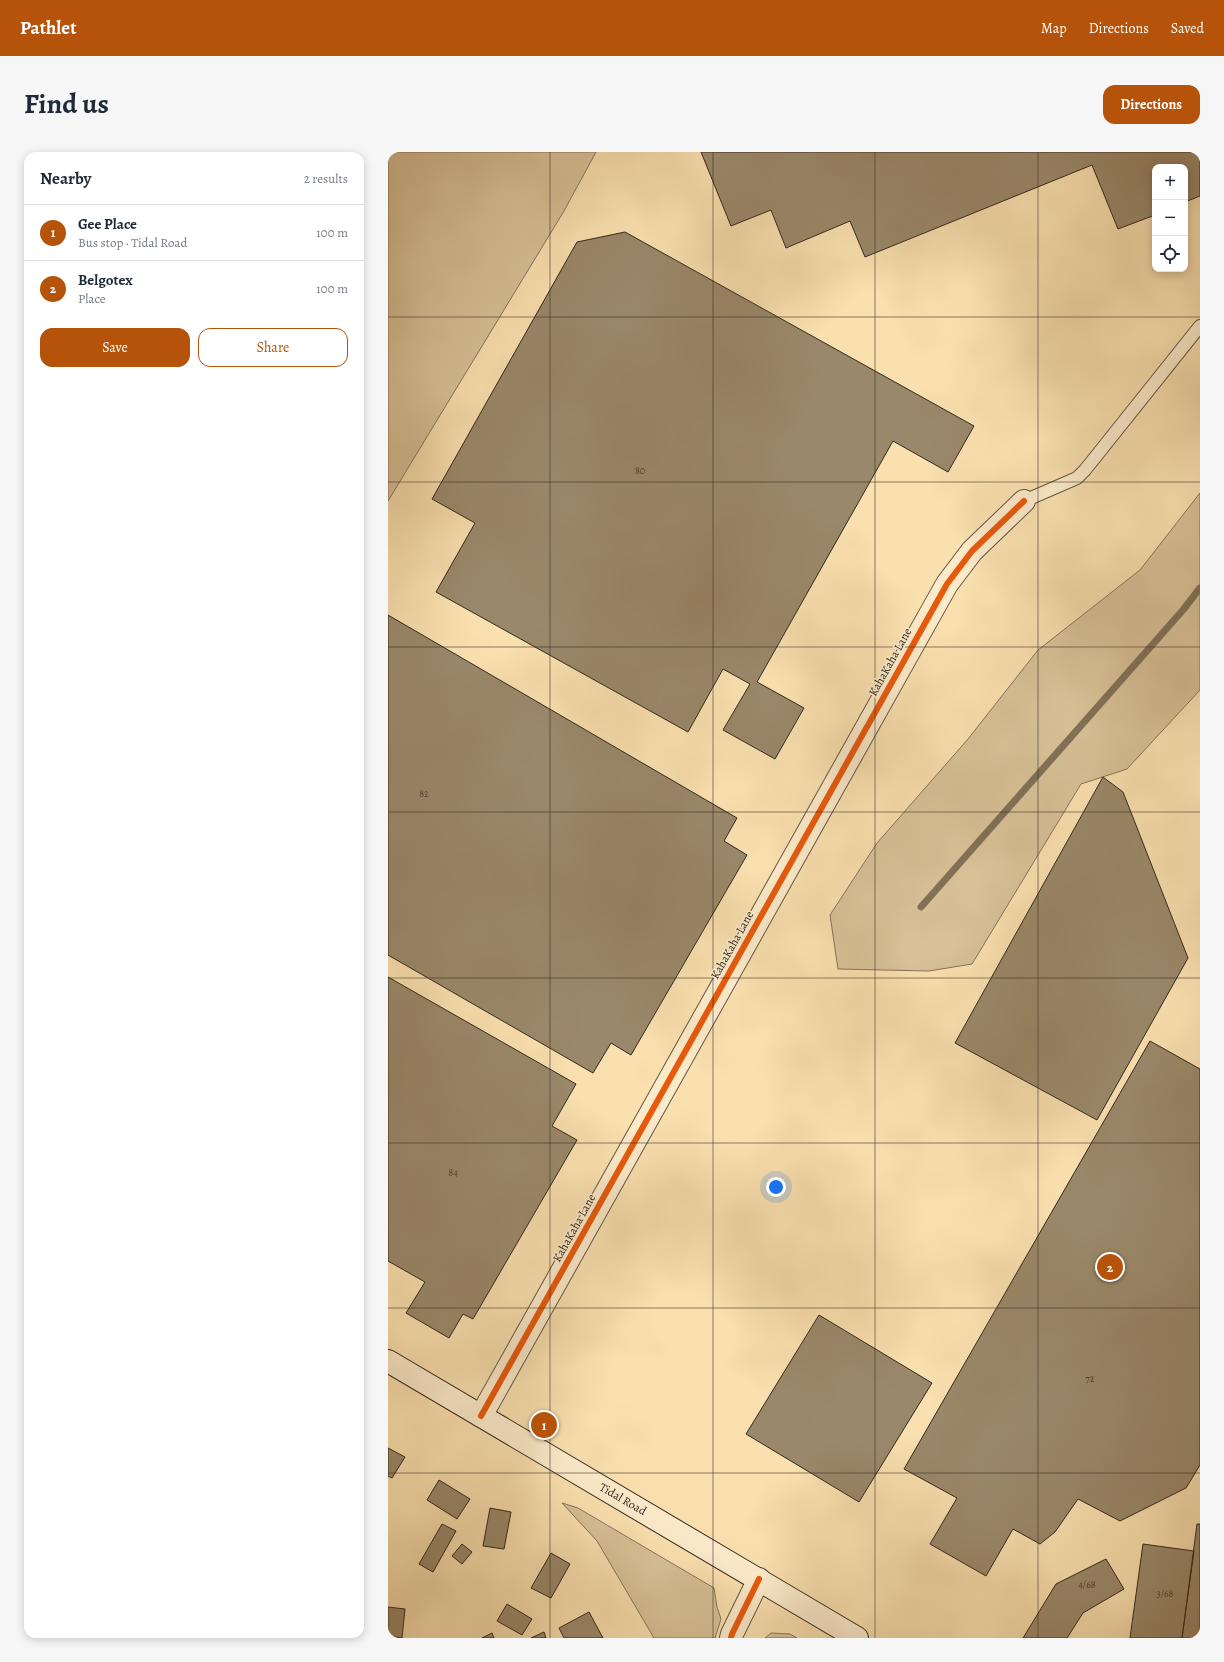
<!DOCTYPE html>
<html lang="en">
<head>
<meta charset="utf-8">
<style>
  body { margin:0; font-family:Alegreya,serif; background:#f6f6f7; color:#1f2937 }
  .controls { position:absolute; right:12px; top:12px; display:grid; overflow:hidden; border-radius:8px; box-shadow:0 2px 10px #0003 }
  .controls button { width:36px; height:36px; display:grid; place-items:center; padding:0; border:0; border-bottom:1px solid #e0e1e3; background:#fff; color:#1f2937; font:20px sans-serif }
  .you { position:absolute; left:388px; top:1035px; width:14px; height:14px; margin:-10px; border:3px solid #fff; border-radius:50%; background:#1a73e8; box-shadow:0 0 0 6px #1a73e833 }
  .badge { display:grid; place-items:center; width:26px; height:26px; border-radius:50%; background:#b45309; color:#fff; font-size:13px; font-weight:700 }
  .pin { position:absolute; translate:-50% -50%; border:2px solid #fff; box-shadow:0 1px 4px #0006 }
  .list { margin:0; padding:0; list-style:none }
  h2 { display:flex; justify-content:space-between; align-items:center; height:52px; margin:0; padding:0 16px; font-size:17px }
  h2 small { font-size:13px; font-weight:400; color:#747a83 }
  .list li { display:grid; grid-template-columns:26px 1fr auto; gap:12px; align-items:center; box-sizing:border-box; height:56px; padding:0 16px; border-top:1px solid #e0e1e3 }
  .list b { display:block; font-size:15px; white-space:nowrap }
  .list p { margin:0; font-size:13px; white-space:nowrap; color:#747a83 }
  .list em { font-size:13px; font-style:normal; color:#747a83 }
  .actions { display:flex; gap:8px; padding:12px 16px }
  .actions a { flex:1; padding:9px 0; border:1px solid #b45309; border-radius:12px; text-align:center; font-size:14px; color:#b45309 }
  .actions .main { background:#b45309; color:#fff }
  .icon { flex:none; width:22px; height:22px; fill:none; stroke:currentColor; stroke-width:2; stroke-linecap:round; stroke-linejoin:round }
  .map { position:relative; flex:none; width:812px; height:1486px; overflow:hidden; border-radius:12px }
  header { display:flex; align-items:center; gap:24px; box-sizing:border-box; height:56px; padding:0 20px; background:#b45309; color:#fff }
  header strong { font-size:19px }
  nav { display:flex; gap:22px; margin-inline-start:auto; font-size:14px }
  .intro { display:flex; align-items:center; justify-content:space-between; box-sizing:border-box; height:96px; padding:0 24px }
  h1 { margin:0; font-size:28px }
  .button { padding:10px 18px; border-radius:12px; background:#b45309; color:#fff; font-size:14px; font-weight:700 }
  main { display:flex; gap:24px; padding:0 24px }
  aside { flex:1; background:#fff; border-radius:12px; box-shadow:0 2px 10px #0003 }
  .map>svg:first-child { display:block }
  .green { fill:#d8c197; stroke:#85745b }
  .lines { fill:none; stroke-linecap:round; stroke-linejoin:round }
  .stream { stroke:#817158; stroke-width:7 }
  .building { fill:#9a886a; stroke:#32281f }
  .service-casing { stroke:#645643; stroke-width:14 }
  .minor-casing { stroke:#645643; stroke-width:24 }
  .secondary-casing { stroke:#32281f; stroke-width:24 }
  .service { stroke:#fcebcb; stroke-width:12 }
  .minor { stroke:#fcebcb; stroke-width:22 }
  .secondary { stroke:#fcebcb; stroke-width:22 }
  .cycleway-casing { stroke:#fcebcb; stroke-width:8 }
  .cycleway { stroke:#e8590c; stroke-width:6 }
  .grid { fill:none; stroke:#32281f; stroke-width:1; stroke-opacity:0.55 }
  .labels { text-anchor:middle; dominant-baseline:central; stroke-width:3; stroke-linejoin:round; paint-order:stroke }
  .number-label { font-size:10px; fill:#4c4032 }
  .street-label { font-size:12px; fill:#32281f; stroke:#fcebcb }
</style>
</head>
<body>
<header>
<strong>Pathlet</strong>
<nav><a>Map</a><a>Directions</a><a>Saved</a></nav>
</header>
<div class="intro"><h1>Find us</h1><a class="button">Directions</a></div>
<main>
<aside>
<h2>Nearby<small>2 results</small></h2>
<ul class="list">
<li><span class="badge">1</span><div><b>Gee Place</b><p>Bus stop · Tidal Road</p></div><em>100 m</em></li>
<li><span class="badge">2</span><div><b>Belgotex</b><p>Place</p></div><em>100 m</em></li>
</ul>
<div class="actions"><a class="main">Save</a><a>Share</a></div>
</aside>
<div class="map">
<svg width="812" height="1486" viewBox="0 0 812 1486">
  <rect width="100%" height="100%" fill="#fae0af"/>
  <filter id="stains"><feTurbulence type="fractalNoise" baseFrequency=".005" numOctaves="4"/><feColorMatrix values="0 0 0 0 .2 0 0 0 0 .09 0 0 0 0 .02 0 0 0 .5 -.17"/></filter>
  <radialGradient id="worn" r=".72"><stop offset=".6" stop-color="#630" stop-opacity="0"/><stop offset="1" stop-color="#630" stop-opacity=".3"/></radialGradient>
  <path class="green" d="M0,0H208L176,59L0,349Z
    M812,341V538L739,617L693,632L584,812L541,819L450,817L442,763L489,691L580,587L650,498L752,418Z
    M174,1351L190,1356L326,1436L329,1455L333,1467L327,1486H266L209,1389Z
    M383,1481L402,1482L409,1486H377Z"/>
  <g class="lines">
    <path class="stream" d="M533,755L795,458L812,436"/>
  </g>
  <path class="building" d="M313,0H812V44L797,50V15H767V63L730,77L704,13L477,105L462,69L398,96L383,58L343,74Z
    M237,80L586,274L560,320L505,289L369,530L416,556L387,607L335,578L362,532L335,517L300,580L48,440L87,371L44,347L189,90Z
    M0,463L349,666L336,689L359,703L243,903L223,891L205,921L0,803Z
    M715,625L735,640L800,806L709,968L567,891Z
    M0,825L188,932L164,974L189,988L85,1167L75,1162L61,1186L18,1161L37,1130L0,1109Z
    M762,889L812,917V1313L798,1336L732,1369L690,1347L667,1380L652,1392L625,1377L598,1424L542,1392L569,1346L516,1317Z
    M431,1163L544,1231L471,1350L358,1282Z
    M0,1296L17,1305L4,1326L0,1324Z
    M51,1328L82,1347L69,1367L39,1348Z
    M102,1356L123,1360L116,1397L95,1394Z
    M54,1372L68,1379L45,1420L31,1412Z
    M809,1372H812V1486H794Z
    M74,1392L84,1400L74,1412L64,1404Z
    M755,1392L806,1399L794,1486H742Z
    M163,1401L182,1412L163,1446L143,1436Z
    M718,1407L736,1437L695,1461L679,1486H635L668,1432Z
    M119,1452L144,1467L134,1483L109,1469Z
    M0,1455L17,1457L14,1486L0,1484Z
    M201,1460L215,1486H176L171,1476Z
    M156,1480L158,1486H143Z
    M104,1481L106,1486H94Z"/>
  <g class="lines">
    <defs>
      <path id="service" d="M636,349L689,326L697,318L812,174"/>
      <path id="minor" d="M93,1264L559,432L584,399L636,349
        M343,1486L344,1482L371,1427"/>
      <path id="secondary" d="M0,1209L469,1486"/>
    </defs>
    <use href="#service" class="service-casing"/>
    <use href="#minor" class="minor-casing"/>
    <use href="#secondary" class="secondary-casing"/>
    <use href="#service" class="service"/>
    <use href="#minor" class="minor"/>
    <use href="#secondary" class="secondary"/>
    <defs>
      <path id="cycleway" d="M93,1264L559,432L584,399L636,349
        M343,1486L344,1482L371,1427"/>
    </defs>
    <use href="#cycleway" class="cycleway-casing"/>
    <use href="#cycleway" class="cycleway"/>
  </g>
  <path class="grid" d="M162,0V1486M325,0V1486M487,0V1486M650,0V1486M0,165H812M0,330H812M0,495H812M0,660H812M0,826H812M0,991H812M0,1156H812M0,1321H812"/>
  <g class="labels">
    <g class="number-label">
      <text x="252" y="318">80</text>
      <text x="36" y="641">82</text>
      <text x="65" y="1020">84</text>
      <text x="702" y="1226">72</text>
      <text x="699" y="1432">4/68</text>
      <text x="777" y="1441">3/68</text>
    </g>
    <g class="street-label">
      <text transform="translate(502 510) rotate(-61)">KahaKaha Lane</text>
      <text transform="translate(344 793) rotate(-61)">KahaKaha Lane</text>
      <text transform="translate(186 1076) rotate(-61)">KahaKaha Lane</text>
      <text transform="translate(235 1347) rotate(30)">Tidal Road</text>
    </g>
  </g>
  <rect width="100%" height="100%" filter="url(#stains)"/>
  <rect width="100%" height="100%" fill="url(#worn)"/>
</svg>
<div class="controls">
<button>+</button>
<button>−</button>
<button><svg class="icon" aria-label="locate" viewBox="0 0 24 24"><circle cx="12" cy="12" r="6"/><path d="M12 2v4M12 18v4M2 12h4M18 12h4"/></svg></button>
</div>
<div class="you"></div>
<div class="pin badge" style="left:156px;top:1273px">1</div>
<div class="pin badge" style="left:722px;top:1115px">2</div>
</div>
</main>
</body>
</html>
